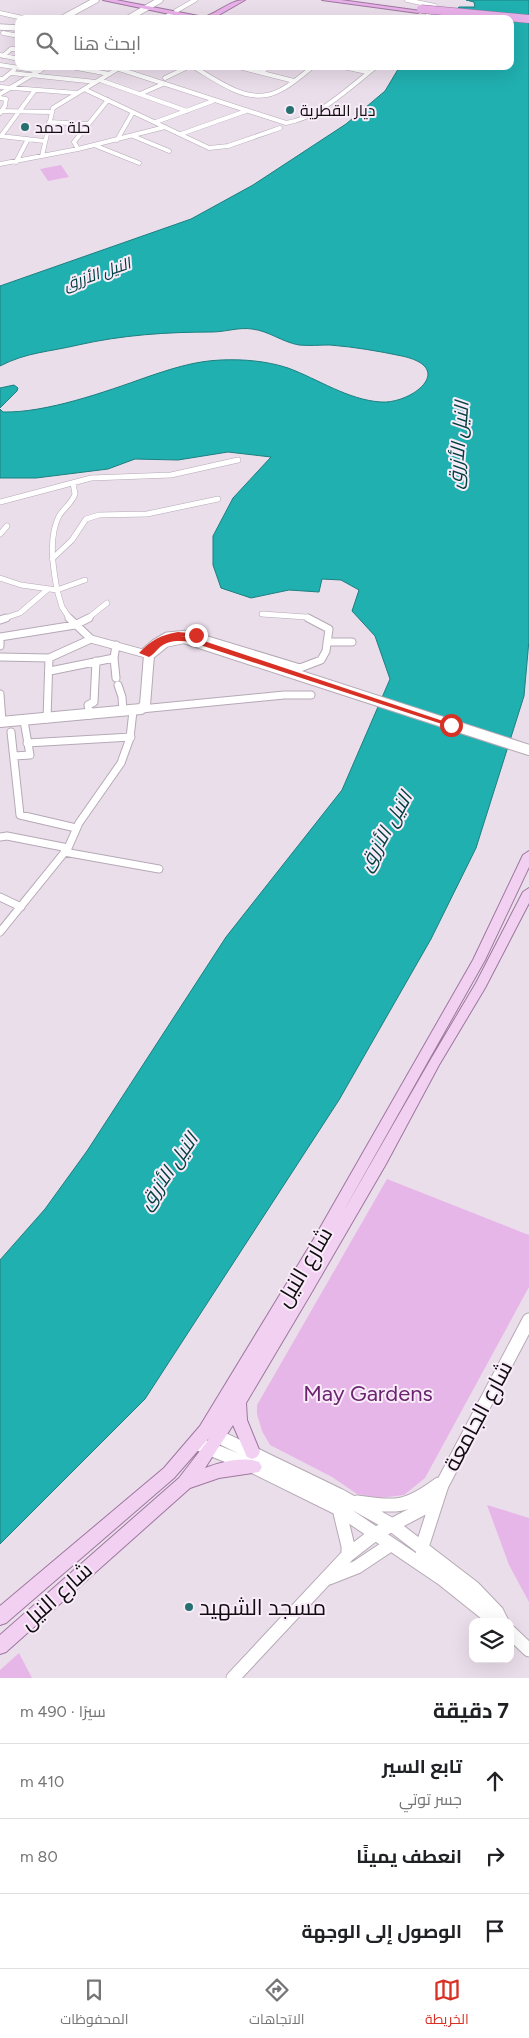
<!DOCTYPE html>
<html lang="ar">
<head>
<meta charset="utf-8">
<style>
  body { margin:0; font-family:Figtree,Cairo,sans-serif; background:#f2f2f2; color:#202124; direction:rtl }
  .controls { position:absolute; right:15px; bottom:15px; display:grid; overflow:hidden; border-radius:10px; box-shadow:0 5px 20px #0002 }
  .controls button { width:45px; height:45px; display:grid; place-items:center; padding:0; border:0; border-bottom:1px solid #e0e0e0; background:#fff; color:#202124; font:25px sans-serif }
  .stop { position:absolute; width:15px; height:15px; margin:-11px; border:4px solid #d93025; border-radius:50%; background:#fff }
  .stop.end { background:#d93025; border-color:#fff; box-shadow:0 1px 5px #0008 }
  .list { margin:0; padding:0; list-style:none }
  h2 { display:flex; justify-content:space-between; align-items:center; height:65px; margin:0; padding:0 20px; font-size:21px }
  h2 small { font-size:16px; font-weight:400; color:#757577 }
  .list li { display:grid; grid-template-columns:32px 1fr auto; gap:15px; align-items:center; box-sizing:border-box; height:75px; padding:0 20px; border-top:1px solid #e0e0e0 }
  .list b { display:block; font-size:19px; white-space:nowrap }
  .list p { margin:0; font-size:16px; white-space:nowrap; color:#757577 }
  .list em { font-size:16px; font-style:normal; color:#757577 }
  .icon { flex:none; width:28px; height:28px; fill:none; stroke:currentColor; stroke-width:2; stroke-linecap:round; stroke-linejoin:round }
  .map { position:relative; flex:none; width:529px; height:1678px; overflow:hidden; direction:ltr }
  .search { position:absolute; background:#fff; box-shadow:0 5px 20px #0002; left:15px; right:15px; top:15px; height:55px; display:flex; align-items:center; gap:12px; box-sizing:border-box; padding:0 18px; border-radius:10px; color:#757577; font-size:19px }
  .sheet { height:290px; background:#fff }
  nav { display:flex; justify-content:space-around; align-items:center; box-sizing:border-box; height:70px; border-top:1px solid #e0e0e0; background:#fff; font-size:14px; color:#757577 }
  nav a { display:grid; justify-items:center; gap:2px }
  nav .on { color:#d93025 }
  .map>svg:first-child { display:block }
  .green { fill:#e7b6e8 }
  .water { fill:#21b0b0; stroke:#1c7f80 }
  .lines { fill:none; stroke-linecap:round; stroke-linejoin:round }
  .street-far2-casing { stroke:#b5a9b5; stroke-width:5 }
  .street-far1-casing { stroke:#b5a9b5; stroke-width:6 }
  .street-casing { stroke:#b5a9b5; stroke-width:9 }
  .secondary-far2-casing { stroke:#b5a9b5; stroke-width:7 }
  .secondary-far1-casing { stroke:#b5a9b5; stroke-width:12 }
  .secondary-casing { stroke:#b5a9b5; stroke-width:15 }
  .primary-casing { stroke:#9d779e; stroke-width:2 }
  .highway-casing { stroke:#9d779e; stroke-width:2 }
  .street-far2 { stroke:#fff; stroke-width:4 }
  .street-far1 { stroke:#fff; stroke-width:5 }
  .street { stroke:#fff; stroke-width:7 }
  .secondary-far2 { stroke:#fff; stroke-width:5.5 }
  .secondary-far1 { stroke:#fff; stroke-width:10 }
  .secondary { stroke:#fff; stroke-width:13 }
  .primary { fill:#f2d0f2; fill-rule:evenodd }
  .highway { fill:#e9b1ea; fill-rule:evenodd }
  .highway-bridge-casing { stroke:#9d779e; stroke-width:9; stroke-linecap:butt }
  .highway-bridge { stroke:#e9b1ea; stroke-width:8 }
  .route { fill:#d93025 }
  .poi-dot { fill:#267170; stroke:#f9ecf9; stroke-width:2 }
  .labels { text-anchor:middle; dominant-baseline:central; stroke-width:4; stroke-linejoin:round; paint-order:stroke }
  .far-poi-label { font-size:16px; fill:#100c10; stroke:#f9ecf9; text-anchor:start }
  .far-water-label { font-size:16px; font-style:italic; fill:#003f3f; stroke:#f9ecf9 }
  .water-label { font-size:20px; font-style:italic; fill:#003f3f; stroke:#f9ecf9 }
  .near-street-label { font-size:22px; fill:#100c10; stroke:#f9ecf9 }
  .near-park-label { font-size:22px; fill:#6c2470; stroke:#f9ecf9 }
  .near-poi-label { font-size:22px; fill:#100c10; stroke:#f9ecf9; text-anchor:start }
</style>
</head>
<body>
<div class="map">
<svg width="529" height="1678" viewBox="0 0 529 1678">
  <rect width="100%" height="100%" fill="#ebdeeb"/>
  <path class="green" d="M61,165L69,177L48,181L40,169Z
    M387,1179L529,1235V1287L425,1478L404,1495L379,1498L357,1494L332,1477L270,1445L262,1431L257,1414V1405Z
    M487,1505L529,1518V1602L509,1565Z
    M19,1653L32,1678H0V1670Z"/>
  <path class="water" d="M466,0H529V640L524,696L476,848L431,939L339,1100L145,1399L0,1544V1260L45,1209L87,1151L226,937L342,790L390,679L375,636L352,611L359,590L341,580L322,579L319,592L289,590L251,598L221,588L213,565V536L233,498L271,457L228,452L178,460L135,459L108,469L36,478H0V409L3,412C46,413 105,392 147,377C171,369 194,361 221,360C243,359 267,361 288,368C318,379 348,400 381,402C412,404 457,368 402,356C378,351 355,347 330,345C320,345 309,346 299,345C282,342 269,331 252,329C239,327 225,332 212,332C167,332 122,335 78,345C49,352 27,352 0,366V286L191,219L253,185L346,124L385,91L400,66H510V19H446L459,7H475L474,2Z
    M14,385L18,388L17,391L0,408V388Z"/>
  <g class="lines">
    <defs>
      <path id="street-far2" d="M407,0L435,6L425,19
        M176,11L195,0
        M0,13L27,19
        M163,19L172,13
        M3,33L19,36
        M0,55L19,59
        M3,56L11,49H19
        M0,65L40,71
        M66,66L109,74
        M110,66L286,123C319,118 351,86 377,66
        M192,66C213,78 241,100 267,95C283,92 297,79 310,69L311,66
        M235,66L294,81
        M338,66L367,72
        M261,72L270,66
        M11,73L96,82
        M165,78L190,66
        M0,79H3L14,70
        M100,80L187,111
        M0,87L77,93
        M84,89L209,148L228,146L280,128
        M0,94L47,66
        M140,94L163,84
        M0,98L6,99L5,106L0,113
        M0,111L50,112
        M49,122L87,124
        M156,122L213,101
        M181,134L246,111
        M0,136L44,141
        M1,136L35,90
        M133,136L169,151
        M117,140L133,112
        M94,145L139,163
        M78,149L74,142L108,100
        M42,156L53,108L119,68
        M16,162L28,139
        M0,164L78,149L165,127"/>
      <path id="street-far1" d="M73,483L75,494C72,503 64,508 59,516C48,538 53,567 57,590L85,580
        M0,502L91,478L171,475L238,460
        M0,534L7,526
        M52,559L72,540L86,519L99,515L147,514L218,499
        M0,578L21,585L57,590L62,607L70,619
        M262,614L306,617L310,619
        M2,619L20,613L48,589
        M87,619L107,603"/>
      <path id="street" d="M69,618L91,639
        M0,620L6,618
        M0,637L75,625L89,618
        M0,638V646
        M327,642H352
        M116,645L114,658L116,678
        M143,653L155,643L167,636L188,634L300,668L321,660L326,651L329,629L308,618
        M0,657L49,658L91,639L146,654
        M50,671L114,658
        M118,685L122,697L123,712
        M0,694L2,722
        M141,709L284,695H311
        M90,715L88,705L94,702L96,661
        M47,719L49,658
        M11,732L20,815L76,828
        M27,743L131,737
        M14,756L30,755L24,721
        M0,837L7,836L68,848
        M64,852L159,869
        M0,897L21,907
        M0,932L68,848L79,823L121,763L130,738L133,711"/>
      <path id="secondary-far2" d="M61,19L96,0
        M127,19L160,0
        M0,27L19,28"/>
      <path id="secondary-far1" d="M0,722L141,709L145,705L149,655L165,642L184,638L529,750"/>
      <path id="secondary" d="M213,1434L339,1495L392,1525L474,1588L497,1612L502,1622
        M196,1443L254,1467L339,1509L441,1578L496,1622
        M357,1502C397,1507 405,1509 439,1484
        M339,1509L348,1546V1555
        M424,1566L422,1547L442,1485L529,1320
        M329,1578L357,1567L390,1545
        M510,1632L529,1650
        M233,1678L348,1555L375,1534L426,1507L442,1485"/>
      <path id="primary" d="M529,851V867L485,960L343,1212L431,1059L476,983L523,892L529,888V903L485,988L439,1065L386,1164L310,1295L246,1403L247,1420L260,1452L257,1457L252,1459L247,1457L233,1425L205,1468C221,1462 243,1456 259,1462L262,1467L259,1472L219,1478L190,1488L6,1652L0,1654V1635L179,1478L206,1443L209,1438L174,1478L6,1623L0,1625V1606L164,1468L200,1426L312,1242L473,960L523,855Z"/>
      <path id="highway" d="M103,0H116L204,17C218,13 230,0 245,0L212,19H193Z
        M322,0H341L421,11L418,13Z"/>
    </defs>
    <use href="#street-far2" class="street-far2-casing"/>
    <use href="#street-far1" class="street-far1-casing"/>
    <use href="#street" class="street-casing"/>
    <use href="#secondary-far2" class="secondary-far2-casing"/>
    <use href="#secondary-far1" class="secondary-far1-casing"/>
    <use href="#secondary" class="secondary-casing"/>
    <use href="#primary" class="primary-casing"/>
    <use href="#highway" class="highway-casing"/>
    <use href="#street-far2" class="street-far2"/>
    <use href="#street-far1" class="street-far1"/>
    <use href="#street" class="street"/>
    <use href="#secondary-far2" class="secondary-far2"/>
    <use href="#secondary-far1" class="secondary-far1"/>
    <use href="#secondary" class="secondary"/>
    <use href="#primary" class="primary"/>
    <use href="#highway" class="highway"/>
    <defs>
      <path id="highway-bridge" d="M421,9L529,19"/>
    </defs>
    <use href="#highway-bridge" class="highway-bridge-casing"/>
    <use href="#highway-bridge" class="highway-bridge"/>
  </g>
  <path class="route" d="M178,632L199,634V637L181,636L195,638L455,725L448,726L191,642C180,640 167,640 159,648C155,652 153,655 149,657L139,653C151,640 161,635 178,632Z"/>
  <g class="poi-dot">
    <circle cx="290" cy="110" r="5"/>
    <circle cx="25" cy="127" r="5"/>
    <circle cx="189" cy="1607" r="5"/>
  </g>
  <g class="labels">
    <g class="far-poi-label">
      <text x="300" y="110">ديار القطرية</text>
      <text x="35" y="127">حلة حمد</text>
    </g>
    <g class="far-water-label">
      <text transform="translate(97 274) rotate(-19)">النيل الأزرق</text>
    </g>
    <g class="water-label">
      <text transform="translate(458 445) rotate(-85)">النيل الأزرق</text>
      <text transform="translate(385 831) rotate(-60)">النيل الأزرق</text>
      <text transform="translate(168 1171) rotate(-55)">النيل الأزرق</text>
    </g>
    <g class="near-street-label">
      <text transform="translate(304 1267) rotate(-59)">شارع النيل</text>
      <text transform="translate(478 1416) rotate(-62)">شارع الجامعة</text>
      <text transform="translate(56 1596) rotate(-42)">شارع النيل</text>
    </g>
    <g class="near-park-label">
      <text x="368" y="1393">May Gardens</text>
    </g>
    <g class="near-poi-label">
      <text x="199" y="1607">مسجد الشهيد</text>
    </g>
  </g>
</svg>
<div class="controls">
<button><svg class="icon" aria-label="layers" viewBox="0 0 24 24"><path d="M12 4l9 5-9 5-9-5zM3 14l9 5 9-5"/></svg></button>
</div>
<div class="stop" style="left:451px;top:725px"></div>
<div class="stop end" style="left:196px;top:635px"></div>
<div class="search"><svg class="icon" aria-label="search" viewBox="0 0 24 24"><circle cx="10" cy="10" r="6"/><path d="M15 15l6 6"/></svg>ابحث هنا</div>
</div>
<section class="sheet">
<h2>7 دقيقة<small>سيرًا · 490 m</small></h2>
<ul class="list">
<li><svg class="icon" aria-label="ahead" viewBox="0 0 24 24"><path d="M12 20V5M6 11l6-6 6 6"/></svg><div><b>تابع السير</b><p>جسر توتي</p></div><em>410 m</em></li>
<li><svg class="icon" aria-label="right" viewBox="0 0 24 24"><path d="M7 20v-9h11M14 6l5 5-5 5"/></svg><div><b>انعطف يمينًا</b></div><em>80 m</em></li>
<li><svg class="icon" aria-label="arrive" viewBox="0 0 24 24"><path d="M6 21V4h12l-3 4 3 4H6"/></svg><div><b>الوصول إلى الوجهة</b></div></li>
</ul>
</section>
<nav>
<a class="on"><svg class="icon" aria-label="map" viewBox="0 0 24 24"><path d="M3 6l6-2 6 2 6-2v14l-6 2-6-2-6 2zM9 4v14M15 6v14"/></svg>الخريطة</a>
<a><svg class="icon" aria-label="directions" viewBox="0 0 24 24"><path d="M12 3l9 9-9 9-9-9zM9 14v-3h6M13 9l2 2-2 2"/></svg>الاتجاهات</a>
<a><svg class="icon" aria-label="saved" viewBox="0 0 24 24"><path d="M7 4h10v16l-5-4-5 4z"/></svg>المحفوظات</a>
</nav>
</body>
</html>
